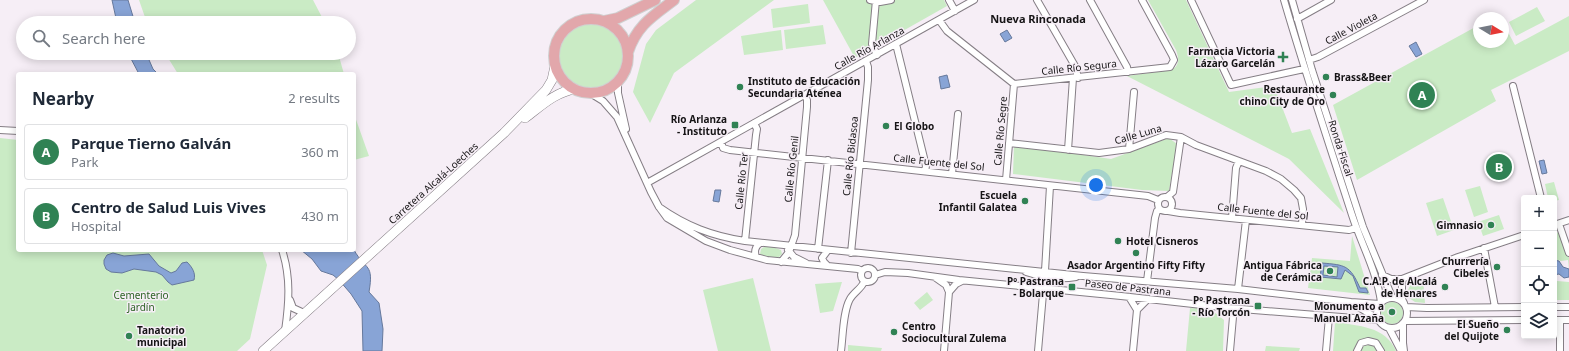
<!DOCTYPE html>
<html lang="en">
<head>
<meta charset="utf-8">
<style>
  body { margin:0; font-family:"Noto Sans",sans-serif; background:#f6f6f7; color:#1f2937 }
  .controls { position:absolute; right:12px; bottom:12px; display:grid; overflow:hidden; border-radius:4px; box-shadow:0 2px 10px #0003 }
  .controls button { width:36px; height:36px; display:grid; place-items:center; padding:0; border:0; border-bottom:1px solid #e0e1e3; background:#fff; color:#1f2937; font:20px sans-serif }
  .compass { position:absolute; left:1473px; top:12px; width:36px; height:36px; border-radius:50%; background:#fff; box-shadow:0 2px 10px #0003; rotate:100deg }
  .you { position:absolute; left:1096px; top:185px; width:14px; height:14px; margin:-10px; border:3px solid #fff; border-radius:50%; background:#1a73e8; box-shadow:0 0 0 6px #1a73e833 }
  .badge { display:grid; place-items:center; width:26px; height:26px; border-radius:50%; background:#308254; color:#fff; font-size:13px; font-weight:700 }
  .pin { position:absolute; translate:-50% -50%; border:2px solid #fff; box-shadow:0 1px 4px #0006 }
  .list { margin:0; padding:0; list-style:none }
  h2 { display:flex; justify-content:space-between; align-items:center; height:52px; margin:0; padding:0 16px; font-size:17px }
  h2 small { font-size:13px; font-weight:400; color:#747a83 }
  .list li { display:grid; grid-template-columns:26px 1fr auto; gap:12px; align-items:center; box-sizing:border-box; height:56px; margin:0 8px 8px; padding:0 8px; border:1px solid #e0e1e3; border-radius:4px }
  .list b { display:block; font-size:15px; white-space:nowrap }
  .list p { margin:0; font-size:13px; white-space:nowrap; color:#747a83 }
  .list em { font-size:13px; font-style:normal; color:#747a83 }
  .icon { flex:none; width:22px; height:22px; fill:none; stroke:currentColor; stroke-width:2; stroke-linecap:round; stroke-linejoin:round }
  .map { position:relative; flex:none; width:1569px; height:351px; overflow:hidden }
  .search { position:absolute; background:#fff; box-shadow:0 2px 10px #0003; left:16px; top:16px; width:340px; height:44px; display:flex; align-items:center; gap:10px; box-sizing:border-box; padding:0 14px; border-radius:22px; color:#747a83; font-size:15px }
  .panel { position:absolute; background:#fff; box-shadow:0 2px 10px #0003; left:16px; top:72px; width:340px; height:180px; border-radius:4px }
  .map>svg:first-child { display:block }
  .green { fill:#caebc5 }
  .water { fill:#88a4d6; stroke:#66799c; fill-rule:evenodd }
  .lines { fill:none; stroke-linecap:round; stroke-linejoin:round }
  .street-casing { stroke:#857e85; stroke-width:8 }
  .secondary-casing { stroke:#857e85; stroke-width:10 }
  .primary-casing { stroke:#d0d0d0; stroke-width:12 }
  .street { stroke:#fff; stroke-width:6 }
  .secondary { stroke:#fff; stroke-width:9 }
  .primary { stroke:#e2a7ab; stroke-width:10 }
  .poi-dot { fill:#308254; stroke:#f6eef6; stroke-width:1.5 }
  .labels { text-anchor:middle; dominant-baseline:central; stroke-width:3; stroke-linejoin:round; paint-order:stroke }
  .street-label { font-size:10px; fill:#161416; stroke:#f6eef6 }
  .poi-label { font-size:10px; font-weight:bold; fill:#161416; stroke:#f6eef6; text-anchor:end }
  .park-label { font-size:10px; fill:#2e6426; stroke:#f6eef6 }
  .neighbourhood-label { font-size:11px; font-weight:bold; fill:#161416; stroke:#f6eef6 }
</style>
</head>
<body>
<div class="map">
<svg width="1569" height="351" viewBox="0 0 1569 351">
  <rect width="100%" height="100%" fill="#f6eef6"/>
  <path class="green" d="M139,0H313L325,23H147Z
    M696,0H774L674,73L650,123L633,92L646,44L656,30Z
    M823,0H944L947,6L855,58Z
    M1148,0H1186L1229,92L1274,86L1292,133L1310,129L1344,213L1289,159L1127,76L1171,70C1180,66 1179,58 1176,50Z
    M808,4L810,23L773,28L771,9Z
    M1537,7L1545,21L1516,36L1509,22Z
    M1569,16V51L1491,90L1496,101L1357,180L1333,105L1479,25V42H1503V23L1515,45Z
    M559 56a32 32 0 1 1 64 0a32 32 0 1 1-64 0Z
    M823,25L826,44L786,49L784,30Z
    M781,30L783,50L744,55L741,36Z
    M165,53H338L344,74H178Z
    M354,114L369,156L354,160Z
    M0,138L18,140V250H262L267,265L250,339L237,351H0Z
    M1169,138L1177,144L1169,191L1142,190L1013,174L1014,145L1111,159Z
    M1554,182L1559,200L1554,201V198H1548L1545,184Z
    M1480,186L1488,212L1474,217L1465,190Z
    M1443,198L1454,230L1437,236L1426,203Z
    M1499,215L1504,229L1483,236L1478,222Z
    M1562,232L1569,253V269L1568,260L1561,261L1554,259V233Z
    M1352,236L1370,295L1308,288L1312,258L1350,261Z
    M764,247H773L781,250L782,254L778,258L766,257L760,254L761,249Z
    M753,278L771,351H718L703,290Z
    M1423,278L1425,303L1415,302L1409,298C1405,287 1413,281 1423,278Z
    M1557,281L1569,282V300H1557Z
    M842,282L833,311L820,313L815,284Z
    M927,292L933,300L920,310L914,303Z
    M1381 313a11 11 0 1 1 22 0a11 11 0 1 1-22 0Z
    M1190,308C1207,309 1211,308 1224,320L1223,351H1186Z
    M1335,322C1358,326 1386,326 1396,351H1333Z
    M848,345L882,348L881,351H848Z
    M1266,346L1300,348L1299,351H1265Z"/>
  <path class="water" d="M112,0H128L135,23H117Z
    M1007,30L1012,38L1005,42L1000,34Z
    M1416,42L1422,54L1416,57L1409,46Z
    M128,53H146L153,69L158,74H139Z
    M947,75L950,87L941,89L939,77Z
    M1544,160L1547,173L1542,174L1539,161Z
    M715,190H721L719,202L713,201Z
    M301,250H354C366,271 374,263 369,292L379,303L383,329L382,351H363L362,311L351,294L339,280L333,275L321,271L312,259Z
    M113,253L124,256L149,254L159,266L171,273L176,271L182,263L187,262C192,267 196,273 194,280L172,285L168,282L162,275L156,272L134,269L122,273L111,272L106,269L104,264V260L107,255Z
    M1554,260L1559,261L1563,267L1569,269V277L1564,278L1559,274L1554,275Z
    M1322,263C1345,265 1350,265 1360,288H1366L1368,292V293L1359,292L1353,276L1345,270L1341,279L1320,277ZM1324,266L1338,267L1337,277L1323,275Z"/>
  <g class="lines">
    <defs>
      <path id="street" d="M870,0L880,2L891,0
        M876,0L872,44L877,55
        M949,0L955,11
        M1037,0L1075,66L1078,78
        M1090,0L1127,67L1128,72
        M1191,0L1231,85L1304,69
        M1284,0C1305,72 1329,144 1352,215C1361,243 1377,272 1381,302
        M1292,0L1312,70L1363,227L1392,297
        M1297,19L1331,0
        M939,20L947,31L1014,84L1170,67L1174,60L1172,55L1142,0
        M896,44L926,166L925,171
        M1309,60L1318,57L1424,0
        M618,81V93L626,129
        M1513,86L1541,198
        M590,93L603,101L617,117L651,192L659,207L667,218L706,241L730,250L767,260L858,269L862,271
        M0,130L18,131
        M721,142L723,148L730,150L1148,196L1158,200
        M1009,143L1099,153L1129,149L1166,135L1181,137L1196,145L1266,171L1281,179L1294,190L1301,198L1303,209L1302,225
        M1129,149L1134,92
        M1068,150L1073,78
        M952,174L958,114
        M1006,180L1014,84
        M647,183L974,0
        M1158 204a7 7 0 1 1 14 0a7 7 0 1 1-14 0Z
        M1167,197L1173,192L1181,137
        M659,207C686,226 712,236 745,241L1083,276L1238,289L1351,302L1380,304
        M1168,211L1180,213L1349,230L1356,228
        M1232,218L1236,168L1239,161
        M1559,224L1569,253
        M1554,225L1569,220
        M745,241L756,135L757,129L754,123
        M1484,248L1495,307
        M818,249L828,160
        M282,250C291,277 289,303 285,331
        M788,250L794,257L806,263
        M851,253L868,80V67L866,61
        M756,257C754,251 755,247 760,243
        M781,262L789,252L795,235L807,107V100L805,95
        M827,265L824,262L822,258L828,250
        M861 275a7 7 0 1 1 14 0a7 7 0 1 1-14 0Z
        M1026,272C1041,277 1060,280 1076,277
        M875,275L885,272L908,273L959,280L1121,296L1229,308L1379,320
        M1382,275L1391,279H1402L1458,257L1524,235
        M936,278L946,285L949,292L944,351
        M1402,279V299L1404,303
        M1147,281L1155,218L1157,211L1159,209
        M1238,289L1246,220
        M949,292L956,284L962,281
        M1129,297L1137,310L1133,351
        M1377 313a15 15 0 1 1 30 0a15 15 0 1 1-30 0Z
        M290,300L293,308L304,313
        M1352,303L1378,319
        M1406,307L1427,308L1524,307
        M1554,307H1569
        M1229,308L1233,317L1230,351
        M1137,310L1148,299
        M1554,320H1569
        M1560,320V351
        M1405,321L1524,320
        M1403,323V343L1404,351
        M1389,328L1401,351
        M841,351C843,336 843,311 850,299C854,292 861,289 864,282
        M1038,351L1045,271L1050,186
        M1326,351L1329,317
        M1357,351L1361,343L1368,341L1376,343L1381,351"/>
      <path id="secondary" d="M525,118C540,107 555,92 575,89
        M263,351L504,133L546,90L552,80L555,66"/>
      <path id="primary" d="M554 56a37 37 0 1 1 74 0a37 37 0 1 1-74 0Z
        M604,21L618,18L655,0
        M628,52C637,25 653,16 674,0"/>
    </defs>
    <use href="#street" class="street-casing"/>
    <use href="#secondary" class="secondary-casing"/>
    <use href="#primary" class="primary-casing"/>
    <use href="#street" class="street"/>
    <use href="#secondary" class="secondary"/>
    <use href="#primary" class="primary"/>
  </g>
  <g class="poi-dot">
    <path d="M1281 51h4v4h4v4h-4v4h-4v-4h-4v-4h4z"/>
    <circle cx="1326" cy="77" r="4"/>
    <circle cx="740" cy="87" r="4"/>
    <circle cx="1333" cy="95" r="4"/>
    <rect x="731" y="121" width="8" height="8" rx="2"/>
    <circle cx="886" cy="126" r="4"/>
    <circle cx="1025" cy="201" r="4"/>
    <circle cx="1491" cy="225" r="4"/>
    <circle cx="1118" cy="241" r="4"/>
    <circle cx="1136" cy="253" r="4"/>
    <circle cx="1497" cy="267" r="4"/>
    <circle cx="1330" cy="271" r="4"/>
    <rect x="1068" y="283" width="8" height="8" rx="2"/>
    <circle cx="1445" cy="287" r="4"/>
    <rect x="1254" y="302" width="8" height="8" rx="2"/>
    <circle cx="1392" cy="312" r="4"/>
    <circle cx="1507" cy="330" r="4"/>
    <circle cx="894" cy="332" r="4"/>
    <circle cx="129" cy="336" r="4"/>
  </g>
  <g class="labels">
    <g class="street-label">
      <text transform="translate(1351 28) rotate(-28)">Calle Violeta</text>
      <text transform="translate(869 48) rotate(-29)">Calle Río Arlanza</text>
      <text transform="translate(1079 67) rotate(-6)">Calle Río Segura</text>
      <text transform="translate(1000 131) rotate(-85)">Calle Río Segre</text>
      <text transform="translate(1138 134) rotate(-16)">Calle Luna</text>
      <text transform="translate(1341 148) rotate(72)">Ronda Fiscal</text>
      <text transform="translate(850 156) rotate(-84)">Calle Río Bidasoa</text>
      <text transform="translate(939 162) rotate(6)">Calle Fuente del Sol</text>
      <text transform="translate(791 169) rotate(-84)">Calle Río Genil</text>
      <text transform="translate(741 181) rotate(-84)">Calle Río Ter</text>
      <text transform="translate(433 183) rotate(-42)">Carretera Alcalá-Loeches</text>
      <text transform="translate(1263 211) rotate(6)">Calle Fuente del Sol</text>
      <text transform="translate(1128 287) rotate(6)">Paseo de Pastrana</text>
    </g>
    <g class="poi-label">
      <text x="1275" y="51">Farmacia Victoria<tspan x="1275" dy="12">Lázaro Garcelán</tspan></text>
      <text x="1334" y="77" text-anchor="start">Brass&amp;Beer</text>
      <text x="748" y="81" text-anchor="start">Instituto de Educación<tspan x="748" dy="12">Secundaria Atenea</tspan></text>
      <text x="1325" y="89">Restaurante<tspan x="1325" dy="12">chino City de Oro</tspan></text>
      <text x="727" y="119">Río Arlanza<tspan x="727" dy="12">- Instituto</tspan></text>
      <text x="894" y="126" text-anchor="start">El Globo</text>
      <text x="1017" y="195">Escuela<tspan x="1017" dy="12">Infantil Galatea</tspan></text>
      <text x="1483" y="225">Gimnasio</text>
      <text x="1126" y="241" text-anchor="start">Hotel Cisneros</text>
      <text x="1489" y="261">Churrería<tspan x="1489" dy="12">Cibeles</tspan></text>
      <text x="1136" y="265" text-anchor="middle">Asador Argentino Fifty Fifty</text>
      <text x="1322" y="265">Antigua Fábrica<tspan x="1322" dy="12">de Cerámica</tspan></text>
      <text x="1064" y="281">Pº Pastrana<tspan x="1064" dy="12">- Bolarque</tspan></text>
      <text x="1437" y="281">C.A.P. de Alcalá<tspan x="1437" dy="12">de Henares</tspan></text>
      <text x="1250" y="300">Pº Pastrana<tspan x="1250" dy="12">- Río Torcón</tspan></text>
      <text x="1384" y="306">Monumento a<tspan x="1384" dy="12">Manuel Azaña</tspan></text>
      <text x="1499" y="324">El Sueño<tspan x="1499" dy="12">del Quijote</tspan></text>
      <text x="902" y="326" text-anchor="start">Centro<tspan x="902" dy="12">Sociocultural Zulema</tspan></text>
      <text x="137" y="330" text-anchor="start">Tanatorio<tspan x="137" dy="12">municipal</tspan></text>
    </g>
    <g class="park-label">
      <text x="141" y="295">Cementerio<tspan x="141" dy="12">Jardín</tspan></text>
    </g>
    <g class="neighbourhood-label">
      <text x="1038" y="18">Nueva Rinconada</text>
    </g>
  </g>
</svg>
<div class="controls">
<button>+</button>
<button>−</button>
<button><svg class="icon" aria-label="locate" viewBox="0 0 24 24"><circle cx="12" cy="12" r="6"/><path d="M12 2v4M12 18v4M2 12h4M18 12h4"/></svg></button>
<button><svg class="icon" aria-label="layers" viewBox="0 0 24 24"><path d="M12 4l9 5-9 5-9-5zM3 14l9 5 9-5"/></svg></button>
</div>
<svg class="compass" viewBox="-18 -18 36 36"><path d="M0-13l5 13h-10z" fill="#e53935"/><path d="M0 13l5-13h-10z" fill="#747a83"/></svg>
<div class="you"></div>
<div class="pin badge" style="left:1422px;top:95px">A</div>
<div class="pin badge" style="left:1499px;top:167px">B</div>
<div class="search"><svg class="icon" aria-label="search" viewBox="0 0 24 24"><circle cx="10" cy="10" r="6"/><path d="M15 15l6 6"/></svg>Search here</div>
<section class="panel">
<h2>Nearby<small>2 results</small></h2>
<ul class="list">
<li><span class="badge">A</span><div><b>Parque Tierno Galván</b><p>Park</p></div><em>360 m</em></li>
<li><span class="badge">B</span><div><b>Centro de Salud Luis Vives</b><p>Hospital</p></div><em>430 m</em></li>
</ul>
</section>
</div>
</body>
</html>
